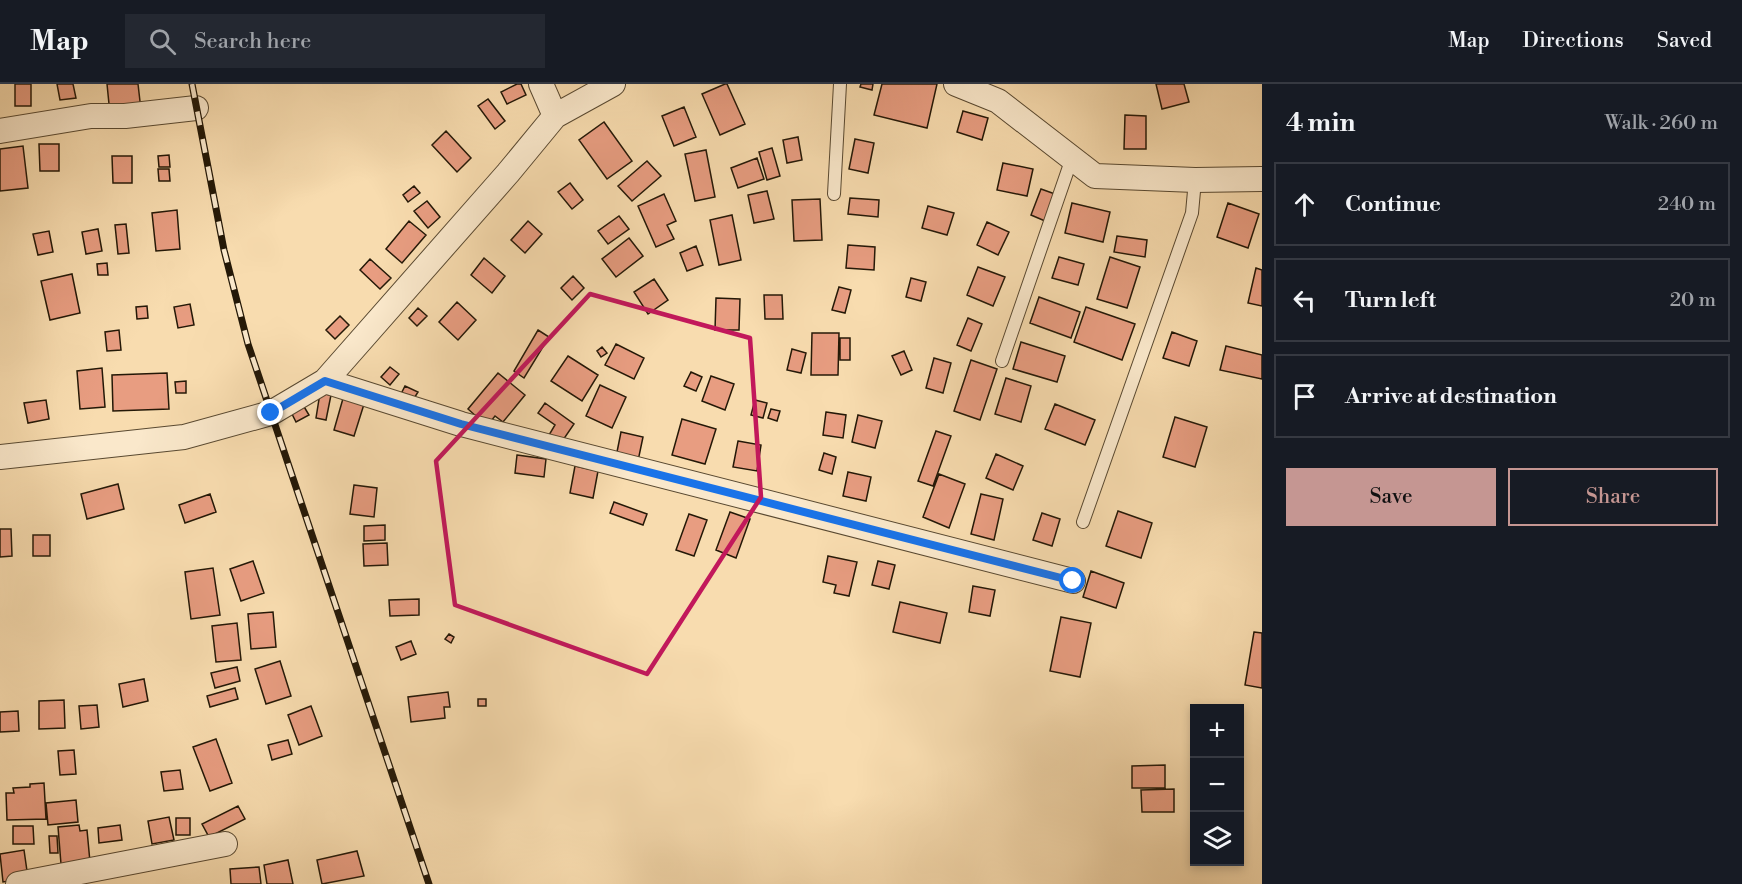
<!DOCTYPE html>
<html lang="en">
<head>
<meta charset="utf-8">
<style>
  body { margin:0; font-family:"Libre Bodoni",serif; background:#242831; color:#f1f3f6 }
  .controls { position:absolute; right:18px; bottom:18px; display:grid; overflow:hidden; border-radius:0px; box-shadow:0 3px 9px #0003 }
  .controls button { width:54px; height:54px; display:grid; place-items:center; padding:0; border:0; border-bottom:2px solid #363941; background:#171b24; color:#f1f3f6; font:30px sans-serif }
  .stop { position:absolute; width:18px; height:18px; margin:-14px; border:4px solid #1a73e8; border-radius:50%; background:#fff }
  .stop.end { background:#1a73e8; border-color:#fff; box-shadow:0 2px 6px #0008 }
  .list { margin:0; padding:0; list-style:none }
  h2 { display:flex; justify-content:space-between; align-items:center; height:78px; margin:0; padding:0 24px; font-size:26px }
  h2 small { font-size:20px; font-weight:400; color:#9ea1a6 }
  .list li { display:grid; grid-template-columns:39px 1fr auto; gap:18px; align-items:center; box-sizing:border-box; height:84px; margin:0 12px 12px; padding:0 12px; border:2px solid #363941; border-radius:0px }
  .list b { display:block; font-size:22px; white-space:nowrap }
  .list em { font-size:20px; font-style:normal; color:#9ea1a6 }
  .actions { display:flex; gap:12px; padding:18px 24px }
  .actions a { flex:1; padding:14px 0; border:2px solid #c59692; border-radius:0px; text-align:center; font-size:21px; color:#c59692 }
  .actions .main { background:#c59692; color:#111 }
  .icon { flex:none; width:33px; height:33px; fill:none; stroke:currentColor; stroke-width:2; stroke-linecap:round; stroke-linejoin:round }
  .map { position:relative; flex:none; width:1262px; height:800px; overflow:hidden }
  header { display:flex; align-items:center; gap:36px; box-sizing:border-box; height:84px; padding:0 30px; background:#171b24; border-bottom:2px solid #363941 }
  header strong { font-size:28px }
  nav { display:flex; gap:33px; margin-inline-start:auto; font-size:21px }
  .search { width:420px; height:54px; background:#242831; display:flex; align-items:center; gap:15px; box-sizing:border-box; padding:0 21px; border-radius:0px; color:#9ea1a6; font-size:22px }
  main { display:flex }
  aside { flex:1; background:#171b24 }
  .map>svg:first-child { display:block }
  .building { fill:#e89d81; stroke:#241807; stroke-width:1.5 }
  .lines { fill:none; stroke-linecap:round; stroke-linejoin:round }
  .service-casing { stroke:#594931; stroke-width:14 }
  .minor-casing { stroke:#594931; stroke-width:26 }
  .service { stroke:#fae8cb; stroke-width:12 }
  .minor { stroke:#fae8cb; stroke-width:24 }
  .rail-casing { stroke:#241807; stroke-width:7 }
  .rail { stroke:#fae8cb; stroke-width:4.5; stroke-dasharray:14; stroke-linecap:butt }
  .route { stroke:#1a73e8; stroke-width:8 }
  .marked { fill:none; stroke:#c2185b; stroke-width:4.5; stroke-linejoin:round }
</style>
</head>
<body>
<header>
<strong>Map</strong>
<div class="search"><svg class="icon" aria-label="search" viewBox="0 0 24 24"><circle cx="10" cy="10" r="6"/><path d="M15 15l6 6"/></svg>Search here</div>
<nav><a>Map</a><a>Directions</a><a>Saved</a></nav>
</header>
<main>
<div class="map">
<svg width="1262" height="800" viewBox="0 0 1262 800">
  <rect width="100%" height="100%" fill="#f8dcaf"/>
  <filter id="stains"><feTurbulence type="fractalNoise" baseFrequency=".00333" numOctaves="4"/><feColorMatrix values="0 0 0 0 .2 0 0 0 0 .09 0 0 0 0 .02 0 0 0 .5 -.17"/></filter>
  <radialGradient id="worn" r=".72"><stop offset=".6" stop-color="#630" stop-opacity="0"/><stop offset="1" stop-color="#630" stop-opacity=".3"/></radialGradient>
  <path class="building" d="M15,0H31V22H15Z
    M57,0H73L76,14L60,16Z
    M107,0H138L141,26L110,30Z
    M517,0H521L526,11L507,20L501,8Z
    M725,0H727L745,40L720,51L702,10Z
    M861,0H873L872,6L860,3Z
    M882,0H937L927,44L874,31Z
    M1156,0H1184L1189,18L1162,25Z
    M488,15L505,37L495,45L478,22Z
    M684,23L696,53L674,62L662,32Z
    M963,27L988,34L982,56L957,48Z
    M1125,31L1146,32V65H1124Z
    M604,38L632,77L607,95L579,56Z
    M446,47L471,74L457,88L432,61Z
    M798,53L802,76L787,79L783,56Z
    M855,55L874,59L868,89L849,85Z
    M39,60H59V87H40Z
    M23,62L28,104L0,107V65Z
    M772,64L780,92L767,96L759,68Z
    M706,66L715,113L695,117L685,70Z
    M169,71L170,83H159L158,72Z
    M112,72H132V99H113Z
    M757,74L764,95L738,104L731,84Z
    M647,77L661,92L632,117L618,102Z
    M1003,79L1033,85L1027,112L997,106Z
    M158,85H169L170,97H159Z
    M570,99L583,116L572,125L558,108Z
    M414,102L420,109L408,118L403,111Z
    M1041,105L1055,110L1045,137L1031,131Z
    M767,107L774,135L754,139L748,111Z
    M664,110L676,137L667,141L674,155L656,163L638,122Z
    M850,114L879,116L878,133L848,130Z
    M820,115L822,156L794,157L792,116Z
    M427,117L440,133L428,144L414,127Z
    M1072,119L1110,128L1103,158L1065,149Z
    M1228,119L1259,130L1248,164L1217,153Z
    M928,122L954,129L947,151L922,144Z
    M177,126L180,165L156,167L152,129Z
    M732,131L741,176L719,181L710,136Z
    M619,132L629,145L608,160L598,147Z
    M409,137L426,151L402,179L386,165Z
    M528,137L542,150L525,169L511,156Z
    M987,138L1009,148L998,171L977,161Z
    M126,140L129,169L118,170L115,141Z
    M98,145L102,167L86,170L82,148Z
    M49,147L53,168L38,171L33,150Z
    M1117,152L1147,156L1145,173L1114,168Z
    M629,154L643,172L616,193L602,175Z
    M848,161L875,163L874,186L846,184Z
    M696,162L703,181L687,187L680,169Z
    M1059,173L1084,180L1078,201L1052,194Z
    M1110,173L1140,183L1127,224L1097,215Z
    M484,174L505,192L492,209L471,191Z
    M370,175L391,194L380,205L360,186Z
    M107,179L108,191H98L97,180Z
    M978,183L1005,193L993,222L967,211Z
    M1256,184L1262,186V222L1248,219Z
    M72,190L80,229L50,236L41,197Z
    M573,192L584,204L572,216L561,204Z
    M911,194L926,198L921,217L906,213Z
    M654,195L668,216L648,230L634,208Z
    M839,203L851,206L845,229L832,226Z
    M764,211H782L783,235H765Z
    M1039,213L1080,228L1071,254L1030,239Z
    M716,214L740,215L739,246H715Z
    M457,218L476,236L458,256L439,238Z
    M190,220L194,241L178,244L174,223Z
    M147,222L148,234L137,235L136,223Z
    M1086,223L1135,240L1122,276L1074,258Z
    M418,224L427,232L417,242L409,234Z
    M340,232L349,241L335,255L326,246Z
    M968,234L982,240L971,267L957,261Z
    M119,246L121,266L107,267L105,248Z
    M538,246L549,253L524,294L514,287Z
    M1172,248L1197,257L1189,282L1163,274Z
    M812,249H839L838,291H811Z
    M840,254H850V276H840Z
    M1021,258L1065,272L1057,298L1013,285Z
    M616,260L644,274L634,295L605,281Z
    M1226,262L1262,271V295L1220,286Z
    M602,263L607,269L601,273L597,267Z
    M792,265L806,269L801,289L787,286Z
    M904,267L912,286L901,291L892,272Z
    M568,272L598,291L582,317L551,297Z
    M934,274L951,279L943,309L926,304Z
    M971,276L997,285L980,336L954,327Z
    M390,283L399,290L390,301L381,293Z
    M102,284L105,323L80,325L77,287Z
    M691,288L702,293L696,307L684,302Z
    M167,289L169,325L113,327L112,291Z
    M498,289L525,311L503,338L495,332L487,342L468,325Z
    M711,292L734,300L725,326L702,317Z
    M1006,294L1031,302L1021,338L995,330Z
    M186,297V309H176L175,298Z
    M600,301L626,313L612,344L586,332Z
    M405,302L418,308L413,316L401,310Z
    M320,309L331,311L326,336L316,334Z
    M344,311L365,317L354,352L334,346Z
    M46,316L49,335L28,339L24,319Z
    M755,316L767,319L763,334L751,331Z
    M545,319L574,340L561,359L549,351L555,341L538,329Z
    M1055,320L1095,336L1085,361L1045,345Z
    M303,321L309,331L296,338L291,328Z
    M771,325L780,327L777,337L768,334Z
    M826,328L846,331L843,354L823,351Z
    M858,331L882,337L875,364L852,358Z
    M1175,333L1207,343L1195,383L1163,373Z
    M682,335L716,345L705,380L672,371Z
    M936,347L951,352L933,402L918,397Z
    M621,348L643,353L638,377L616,373Z
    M738,357L761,361L757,387L733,383Z
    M824,369L836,373L832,390L819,386Z
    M996,370L1023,382L1013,406L986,394Z
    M517,371L546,375L544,393L515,389Z
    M575,382L598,387L593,414L570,409Z
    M848,388L871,393L866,417L843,412Z
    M939,390L965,400L949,444L923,433Z
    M118,400L124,425L87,435L81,410Z
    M354,401L377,404L374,433L350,430Z
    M210,410L216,428L185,439L179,421Z
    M981,410L1003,415L994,456L971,450Z
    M614,418L647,430L643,441L610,429Z
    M1118,427L1152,439L1141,474L1106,462Z
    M730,428L750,435L736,474L716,466Z
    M1042,429L1060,435L1052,462L1033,456Z
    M689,430L707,436L694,472L676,466Z
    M385,441V456L364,457V442Z
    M0,445H11L12,472L0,473Z
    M33,451H50V472H33Z
    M387,459L388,481L364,482L363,460Z
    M828,472L857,478L849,512L834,509L836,501L823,498Z
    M253,477L264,509L241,517L230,485Z
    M878,477L895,481L889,505L872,501Z
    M213,484L220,531L191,535L185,488Z
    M1091,487L1124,499L1116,524L1083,513Z
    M973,502L995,506L990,532L969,528Z
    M419,515V531L390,532L389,516Z
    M900,518L947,529L940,559L893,548Z
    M273,528L276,563L251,565L248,530Z
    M1061,533L1091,539L1080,593L1050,587Z
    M237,539L241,576L216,578L212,542Z
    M1254,548L1262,549V604L1245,601Z
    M449,550L454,553L451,559L445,555Z
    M411,557L416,570L401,576L396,563Z
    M280,577L291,612L266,620L255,585Z
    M237,583L240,597L215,604L211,589Z
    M144,595L148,617L123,623L119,600Z
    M235,604L238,615L210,623L207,612Z
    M448,608L450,623H444L445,634L411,638L408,613Z
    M478,615H486V622H478Z
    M64,616L65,644L39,645V617Z
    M97,621L99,643L81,645L79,622Z
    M311,622L322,652L299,661L288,631Z
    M18,627L19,647L0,648V628Z
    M216,655L232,699L210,707L193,663Z
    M288,656L292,670L272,676L268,661Z
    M74,666L76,690L60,691L58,667Z
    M1165,681V704H1132V682Z
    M180,686L183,705L164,707L161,688Z
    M44,699L46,735L7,736L6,709H14L13,704L30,703V700Z
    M1174,705V728H1142L1141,706Z
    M76,716L78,738L48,741L46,719Z
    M238,722L245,735L209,753L202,740Z
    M169,733L174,756L152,760L148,737Z
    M176,734H190V751H176Z
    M79,741L80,747L87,746L90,778L61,780L58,743Z
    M120,741L122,756L99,759L98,744Z
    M13,742H33L34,760H13Z
    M49,752H57L58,769H50Z
    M24,766L28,794L3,798L0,770Z
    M357,767L364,792L322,800L317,776Z
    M288,776L293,800H267L264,781Z
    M259,783L261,800H231L230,785Z"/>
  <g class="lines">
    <defs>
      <path id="service" d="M834,110L840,0
        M1002,277L1072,74
        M1083,438L1192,129L1195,96"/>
      <path id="minor" d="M541,0L555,32
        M956,0L998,17L1095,92L1195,96L1262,95
        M0,47L91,32H125L196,24
        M325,297L461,340L1073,497
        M0,373L184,353L271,329L325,297L508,89L555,32L613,0
        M18,800L225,760"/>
    </defs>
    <use href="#service" class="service-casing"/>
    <use href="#minor" class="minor-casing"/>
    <use href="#service" class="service"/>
    <use href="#minor" class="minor"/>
    <defs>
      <path id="rail" d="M192,0L224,166L248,260L429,800"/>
    </defs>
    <use href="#rail" class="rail-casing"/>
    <use href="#rail" class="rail"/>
  </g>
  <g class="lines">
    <path class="route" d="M271,329L325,297L461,340L1073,497"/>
  </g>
  <path class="marked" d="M590,210L750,254L761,413L647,590L455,521L436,377Z"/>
  <rect width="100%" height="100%" filter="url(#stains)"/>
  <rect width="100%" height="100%" fill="url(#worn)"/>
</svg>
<div class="controls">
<button>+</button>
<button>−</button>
<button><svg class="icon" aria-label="layers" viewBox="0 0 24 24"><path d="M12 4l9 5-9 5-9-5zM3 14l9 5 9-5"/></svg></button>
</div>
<div class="stop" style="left:1073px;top:497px"></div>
<div class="stop end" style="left:271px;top:329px"></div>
</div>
<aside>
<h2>4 min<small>Walk · 260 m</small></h2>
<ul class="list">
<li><svg class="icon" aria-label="ahead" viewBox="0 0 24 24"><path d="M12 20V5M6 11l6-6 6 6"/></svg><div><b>Continue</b></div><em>240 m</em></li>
<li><svg class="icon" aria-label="left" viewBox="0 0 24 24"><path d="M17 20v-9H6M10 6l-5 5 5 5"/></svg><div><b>Turn left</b></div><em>20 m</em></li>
<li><svg class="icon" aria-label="arrive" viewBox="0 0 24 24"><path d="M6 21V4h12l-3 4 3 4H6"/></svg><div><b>Arrive at destination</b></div></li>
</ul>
<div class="actions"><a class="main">Save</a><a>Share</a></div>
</aside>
</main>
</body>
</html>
